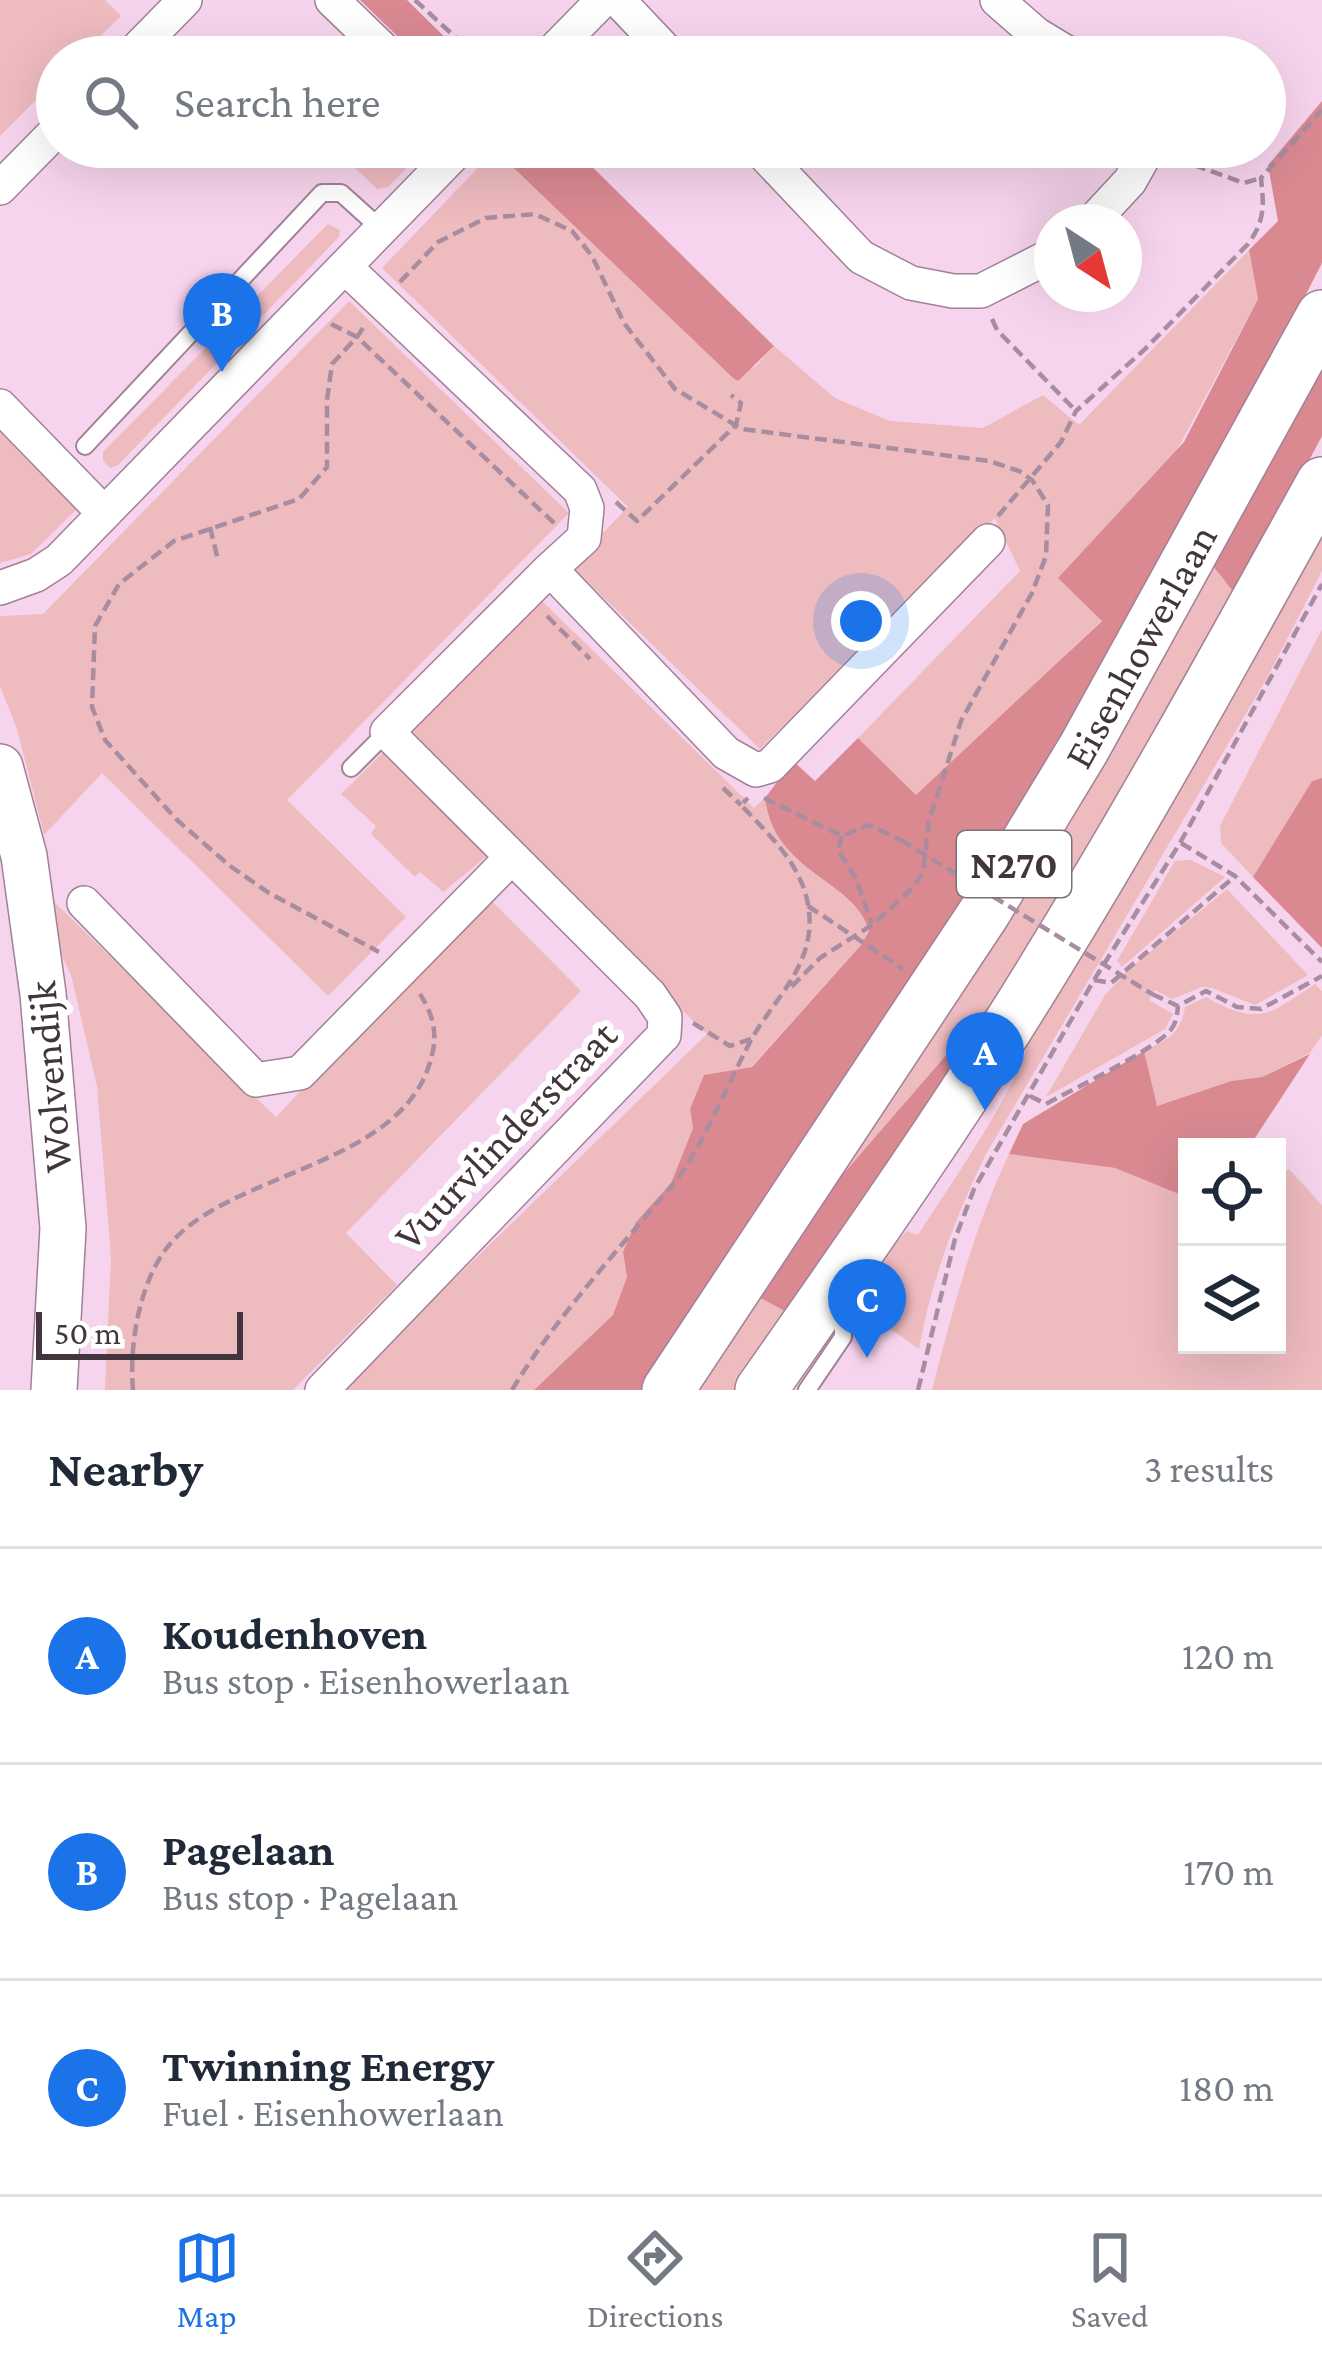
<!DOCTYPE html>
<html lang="en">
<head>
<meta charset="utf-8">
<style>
  body { margin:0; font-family:"Crimson Pro",serif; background:#f2f2f3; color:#1f2937 }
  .controls { position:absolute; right:36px; bottom:36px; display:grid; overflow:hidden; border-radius:0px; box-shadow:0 12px 48px #0002 }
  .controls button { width:108px; height:108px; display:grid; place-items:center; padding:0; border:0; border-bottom:3px solid #e0e1e3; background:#fff; color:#1f2937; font:60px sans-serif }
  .compass { position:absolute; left:1034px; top:204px; width:108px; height:108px; border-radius:50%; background:#fff; box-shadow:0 12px 48px #0002; rotate:144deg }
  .scale { position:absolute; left:36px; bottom:30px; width:207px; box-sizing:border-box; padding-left:12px; border:6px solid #42353e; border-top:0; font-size:33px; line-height:42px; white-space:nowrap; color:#42353e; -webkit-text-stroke:9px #fff; paint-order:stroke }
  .you { position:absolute; left:861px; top:621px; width:42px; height:42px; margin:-30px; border:9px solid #fff; border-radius:50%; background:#1a73e8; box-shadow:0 0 0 18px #1a73e833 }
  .badge { display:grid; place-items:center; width:78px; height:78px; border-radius:50%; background:#1a73e8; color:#fff; font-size:39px; font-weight:700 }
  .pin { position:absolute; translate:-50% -99px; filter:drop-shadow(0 3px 6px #0008) }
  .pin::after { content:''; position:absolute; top:63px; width:42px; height:36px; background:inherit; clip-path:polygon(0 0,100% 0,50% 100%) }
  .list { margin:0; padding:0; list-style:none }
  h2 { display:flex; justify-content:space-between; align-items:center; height:156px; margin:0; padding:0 48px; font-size:51px }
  h2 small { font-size:39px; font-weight:400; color:#747a83 }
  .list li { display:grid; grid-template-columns:78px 1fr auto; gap:36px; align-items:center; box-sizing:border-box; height:216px; padding:0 48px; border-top:3px solid #e0e1e3 }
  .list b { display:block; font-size:45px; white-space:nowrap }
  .list p { margin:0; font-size:39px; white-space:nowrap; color:#747a83 }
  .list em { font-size:39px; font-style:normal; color:#747a83 }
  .icon { flex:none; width:66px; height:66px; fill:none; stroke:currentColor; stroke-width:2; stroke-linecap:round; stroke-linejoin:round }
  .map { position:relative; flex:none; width:1322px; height:1390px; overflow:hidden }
  .search { position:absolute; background:#fff; box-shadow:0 12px 48px #0002; left:36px; right:36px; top:36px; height:132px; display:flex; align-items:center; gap:30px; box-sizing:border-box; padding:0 42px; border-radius:66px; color:#747a83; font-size:45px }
  .sheet { height:804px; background:#fff }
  nav { display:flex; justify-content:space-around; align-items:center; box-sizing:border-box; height:168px; border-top:3px solid #e0e1e3; background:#fff; font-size:33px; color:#747a83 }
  nav a { display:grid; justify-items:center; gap:6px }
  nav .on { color:#1a73e8 }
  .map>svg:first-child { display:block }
  .green { fill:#eebbbf }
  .forest { fill:#da8991 }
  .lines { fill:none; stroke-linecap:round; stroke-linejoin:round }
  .lane-casing { stroke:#a18197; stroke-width:20 }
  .street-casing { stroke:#a18197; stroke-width:36 }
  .secondary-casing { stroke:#a18197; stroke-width:48 }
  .primary-casing { stroke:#a18197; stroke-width:54 }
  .path { stroke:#a78d9f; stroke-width:4.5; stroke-dasharray:12 6; stroke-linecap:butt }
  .lane { stroke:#fff; stroke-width:16 }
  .street { stroke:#fff; stroke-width:33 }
  .secondary { stroke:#fff; stroke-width:45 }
  .primary { stroke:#fff; stroke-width:51 }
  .path-bridge { stroke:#a78d9f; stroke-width:4.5; stroke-dasharray:12 6; stroke-linecap:butt }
  .labels { text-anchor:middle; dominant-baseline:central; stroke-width:12; stroke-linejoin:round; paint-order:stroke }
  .shield { fill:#fff; stroke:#7b7278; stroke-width:3 }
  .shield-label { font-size:39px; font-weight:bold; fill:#42353e }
  .street-label { font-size:42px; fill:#42353e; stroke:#fff }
</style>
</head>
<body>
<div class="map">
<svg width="1322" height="1390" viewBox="0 0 1322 1390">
  <rect width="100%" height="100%" fill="#f7d4ed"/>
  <path class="green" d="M0,0H105L121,16L79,57H57V79L0,136Z
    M360,147H428L388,187L377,189L352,165L351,157Z
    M495,150L733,378L756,366L774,346L835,398L890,421L983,428L1043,395L1079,425L1249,250L1258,299L1172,459L1102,620L1064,656L993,813L916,795L858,738L1020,571L995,518L760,749L571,566L628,507L382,268Z
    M328,224L340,230L339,237L118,465L110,468L103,461V452Z
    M349,301L569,513L287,800L406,917L328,996L102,773L44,835L17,729L0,686V616L43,614Z
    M0,427L80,506L31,554L0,563Z
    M1322,516V571L1267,678L986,1154C955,1218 932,1278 919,1349L861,1308C857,1273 885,1254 907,1231L918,1235C940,1200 1036,1063 1028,1032Z
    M1212,565L1224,581L1240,590L1007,985L831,1188Z
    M539,598L754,808L765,798C774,874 855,880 869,930L861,945L751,1067L704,1076L690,1109L693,1128L671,1183L636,1222L623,1252L627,1277L613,1315L534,1390H340L707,1034L504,842L443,892L420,872L415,877L371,834L376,826L341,794Z
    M1322,629V778L1312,781L1253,877L1221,843L1220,826Z
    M1191,860L1225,877L1122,967L1117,961L1175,861Z
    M1227,889L1308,975L1255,1005L1212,988L1202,987L1172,999L1155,990L1149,1000L1173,1014L1165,1029L1046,1097L1105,995L1126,972Z
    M486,895L581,991L346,1233L397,1285L293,1390H105L111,1258L97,1086L71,975L60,952L52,900L276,1117Z
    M1315,984L1322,991V1035L1310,1053L1262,1077L1231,1081L1156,1106L1144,1051C1168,1039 1180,1035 1185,1007L1206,997C1258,1027 1269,1015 1315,984Z
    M1009,1154L1115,1168L1184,1195L1187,1191V1345H1277V1177L1289,1169L1322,1205V1390H932C953,1309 973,1230 1009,1154Z
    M759,1297L790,1314L737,1390H695Z"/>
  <path class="forest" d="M360,0H407L465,57H419Z
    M1322,101V263L1271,362L1057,747L973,887L698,1311L642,1390H534L613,1315L627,1277L623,1252L636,1222L671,1183L693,1128L690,1109L704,1075L752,1067L861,945L869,931C856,880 774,874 765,798L793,761L815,781L858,738L916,795L1102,621L1058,578L1184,442L1258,299L1249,250L1278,221L1268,165Z
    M499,147H572L774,346L738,381L733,378L495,150Z
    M1322,367V436L1240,590H1232L1212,565Z
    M1322,778V948L1253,877L1312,781Z
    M1007,985L790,1314L759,1297L831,1188Z
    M1144,1051L1157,1106L1231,1081L1262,1077L1310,1054L1249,1147H1187L1184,1196L1115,1168L1009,1154L1023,1124Z"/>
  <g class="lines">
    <defs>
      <path id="lane" d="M85,446L322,193H341L381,229
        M351,768L387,732
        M807,1390L843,1337V1300"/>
      <path id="street" d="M332,0L391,57
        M618,0L672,57
        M997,0L1036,34L1074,57
        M129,57L185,0
        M547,57L603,0
        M757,147L861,257L911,283L953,291H981L1052,255
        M0,188L57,130
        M1092,222L1130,181L1149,147
        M345,267L580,490L587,508L584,538L550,569L726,753L756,770L770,766L988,541
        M0,406L104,513
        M0,588L36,575L59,560L461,147
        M84,903L256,1080L300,1073L511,858
        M322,1390L664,1035L665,1017L650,995L387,732L550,569"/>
      <path id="secondary" d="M0,767L24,856L43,994L63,1228L54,1390"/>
      <path id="primary" d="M668,1390L984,913L1084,748L1322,316
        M761,1390C862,1246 964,1101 1055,950C1149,797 1235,640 1322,483"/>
    </defs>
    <use href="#lane" class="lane-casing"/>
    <use href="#street" class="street-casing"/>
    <use href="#secondary" class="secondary-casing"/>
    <use href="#primary" class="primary-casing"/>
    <path class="path" d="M415,0L477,57
      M1177,159L1244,183L1261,178
      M400,282L438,242L486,218L535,214L572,231L592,256L624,323L675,389L742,429L989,461L1019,471L1032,480L1048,505L1046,556L1032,593L961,721L929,821L923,872L914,887L872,925L820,958L787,991
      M992,319L997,330L1076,411
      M331,324L357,337L332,364L327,400V467L299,499L174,541L119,584L95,626L92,707L105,740L177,820L230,866L269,893L379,952
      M363,328L357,337L555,524
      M616,502L637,521L736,425L741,403L731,395
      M998,516L1061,442L1076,411L1144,350L1248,244C1265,221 1264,206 1261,178L1322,110
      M210,527L218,560
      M547,616L590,659
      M723,788L741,805
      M764,798L842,836L869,825L901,840
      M842,836L838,850L855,877L872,923
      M1181,843L1235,876L1322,962
      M808,906L903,969
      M1094,980L1111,983L1234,877
      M1152,994L1178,1006L1206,991L1237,1007L1261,1009L1322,976
      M693,1023L730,1046L751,1039
      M1030,1096L1046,1104C1075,1088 1148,1053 1169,1032C1176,1025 1177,1016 1178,1006
      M133,1390C129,1346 139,1285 166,1249C225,1170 406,1169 432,1055C438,1032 432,1013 420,994
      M512,1390C547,1332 591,1281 635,1229C652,1208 673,1187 687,1165C711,1126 729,1082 750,1042C774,998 815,966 809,911C804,866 770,836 741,805L748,798
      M918,1390L955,1239L974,1189L1094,980L1180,843L1322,584"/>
    <use href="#lane" class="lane"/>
    <use href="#street" class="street"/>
    <use href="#secondary" class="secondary"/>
    <use href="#primary" class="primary"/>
    <path class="path-bridge" d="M901,840L1152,994"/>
  </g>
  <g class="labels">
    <rect class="shield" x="957" y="831" width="114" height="66" rx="9"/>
    <g class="shield-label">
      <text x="1014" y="864">N270</text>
    </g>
    <g class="street-label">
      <text transform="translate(1140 646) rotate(-61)">Eisenhowerlaan</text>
      <text transform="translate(49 1077) rotate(-95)">Wolvendijk</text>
      <text transform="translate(505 1135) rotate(-46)">Vuurvlinderstraat</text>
    </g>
  </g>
</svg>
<div class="controls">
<button><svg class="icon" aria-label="locate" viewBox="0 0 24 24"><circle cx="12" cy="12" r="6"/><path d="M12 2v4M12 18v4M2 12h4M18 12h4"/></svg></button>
<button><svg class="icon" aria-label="layers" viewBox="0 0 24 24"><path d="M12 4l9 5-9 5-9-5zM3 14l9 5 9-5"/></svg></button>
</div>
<svg class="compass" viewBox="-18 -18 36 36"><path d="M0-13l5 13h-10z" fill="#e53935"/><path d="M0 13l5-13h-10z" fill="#747a83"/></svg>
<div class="scale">50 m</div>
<div class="you"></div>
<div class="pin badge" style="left:985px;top:1111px">A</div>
<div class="pin badge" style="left:222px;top:372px">B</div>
<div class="pin badge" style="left:867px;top:1358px">C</div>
<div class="search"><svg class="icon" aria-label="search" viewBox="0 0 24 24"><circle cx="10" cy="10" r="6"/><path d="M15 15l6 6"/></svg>Search here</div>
</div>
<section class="sheet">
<h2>Nearby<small>3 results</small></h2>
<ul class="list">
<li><span class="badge">A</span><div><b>Koudenhoven</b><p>Bus stop · Eisenhowerlaan</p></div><em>120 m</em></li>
<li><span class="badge">B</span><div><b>Pagelaan</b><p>Bus stop · Pagelaan</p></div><em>170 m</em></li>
<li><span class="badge">C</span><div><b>Twinning Energy</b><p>Fuel · Eisenhowerlaan</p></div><em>180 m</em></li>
</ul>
</section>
<nav>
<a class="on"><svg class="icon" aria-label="map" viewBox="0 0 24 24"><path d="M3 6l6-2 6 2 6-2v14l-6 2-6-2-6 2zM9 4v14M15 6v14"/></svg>Map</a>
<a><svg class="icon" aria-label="directions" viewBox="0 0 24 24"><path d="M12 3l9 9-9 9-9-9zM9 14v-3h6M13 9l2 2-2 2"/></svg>Directions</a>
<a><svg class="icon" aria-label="saved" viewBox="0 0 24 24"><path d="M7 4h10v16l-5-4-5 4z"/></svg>Saved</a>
</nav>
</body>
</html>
